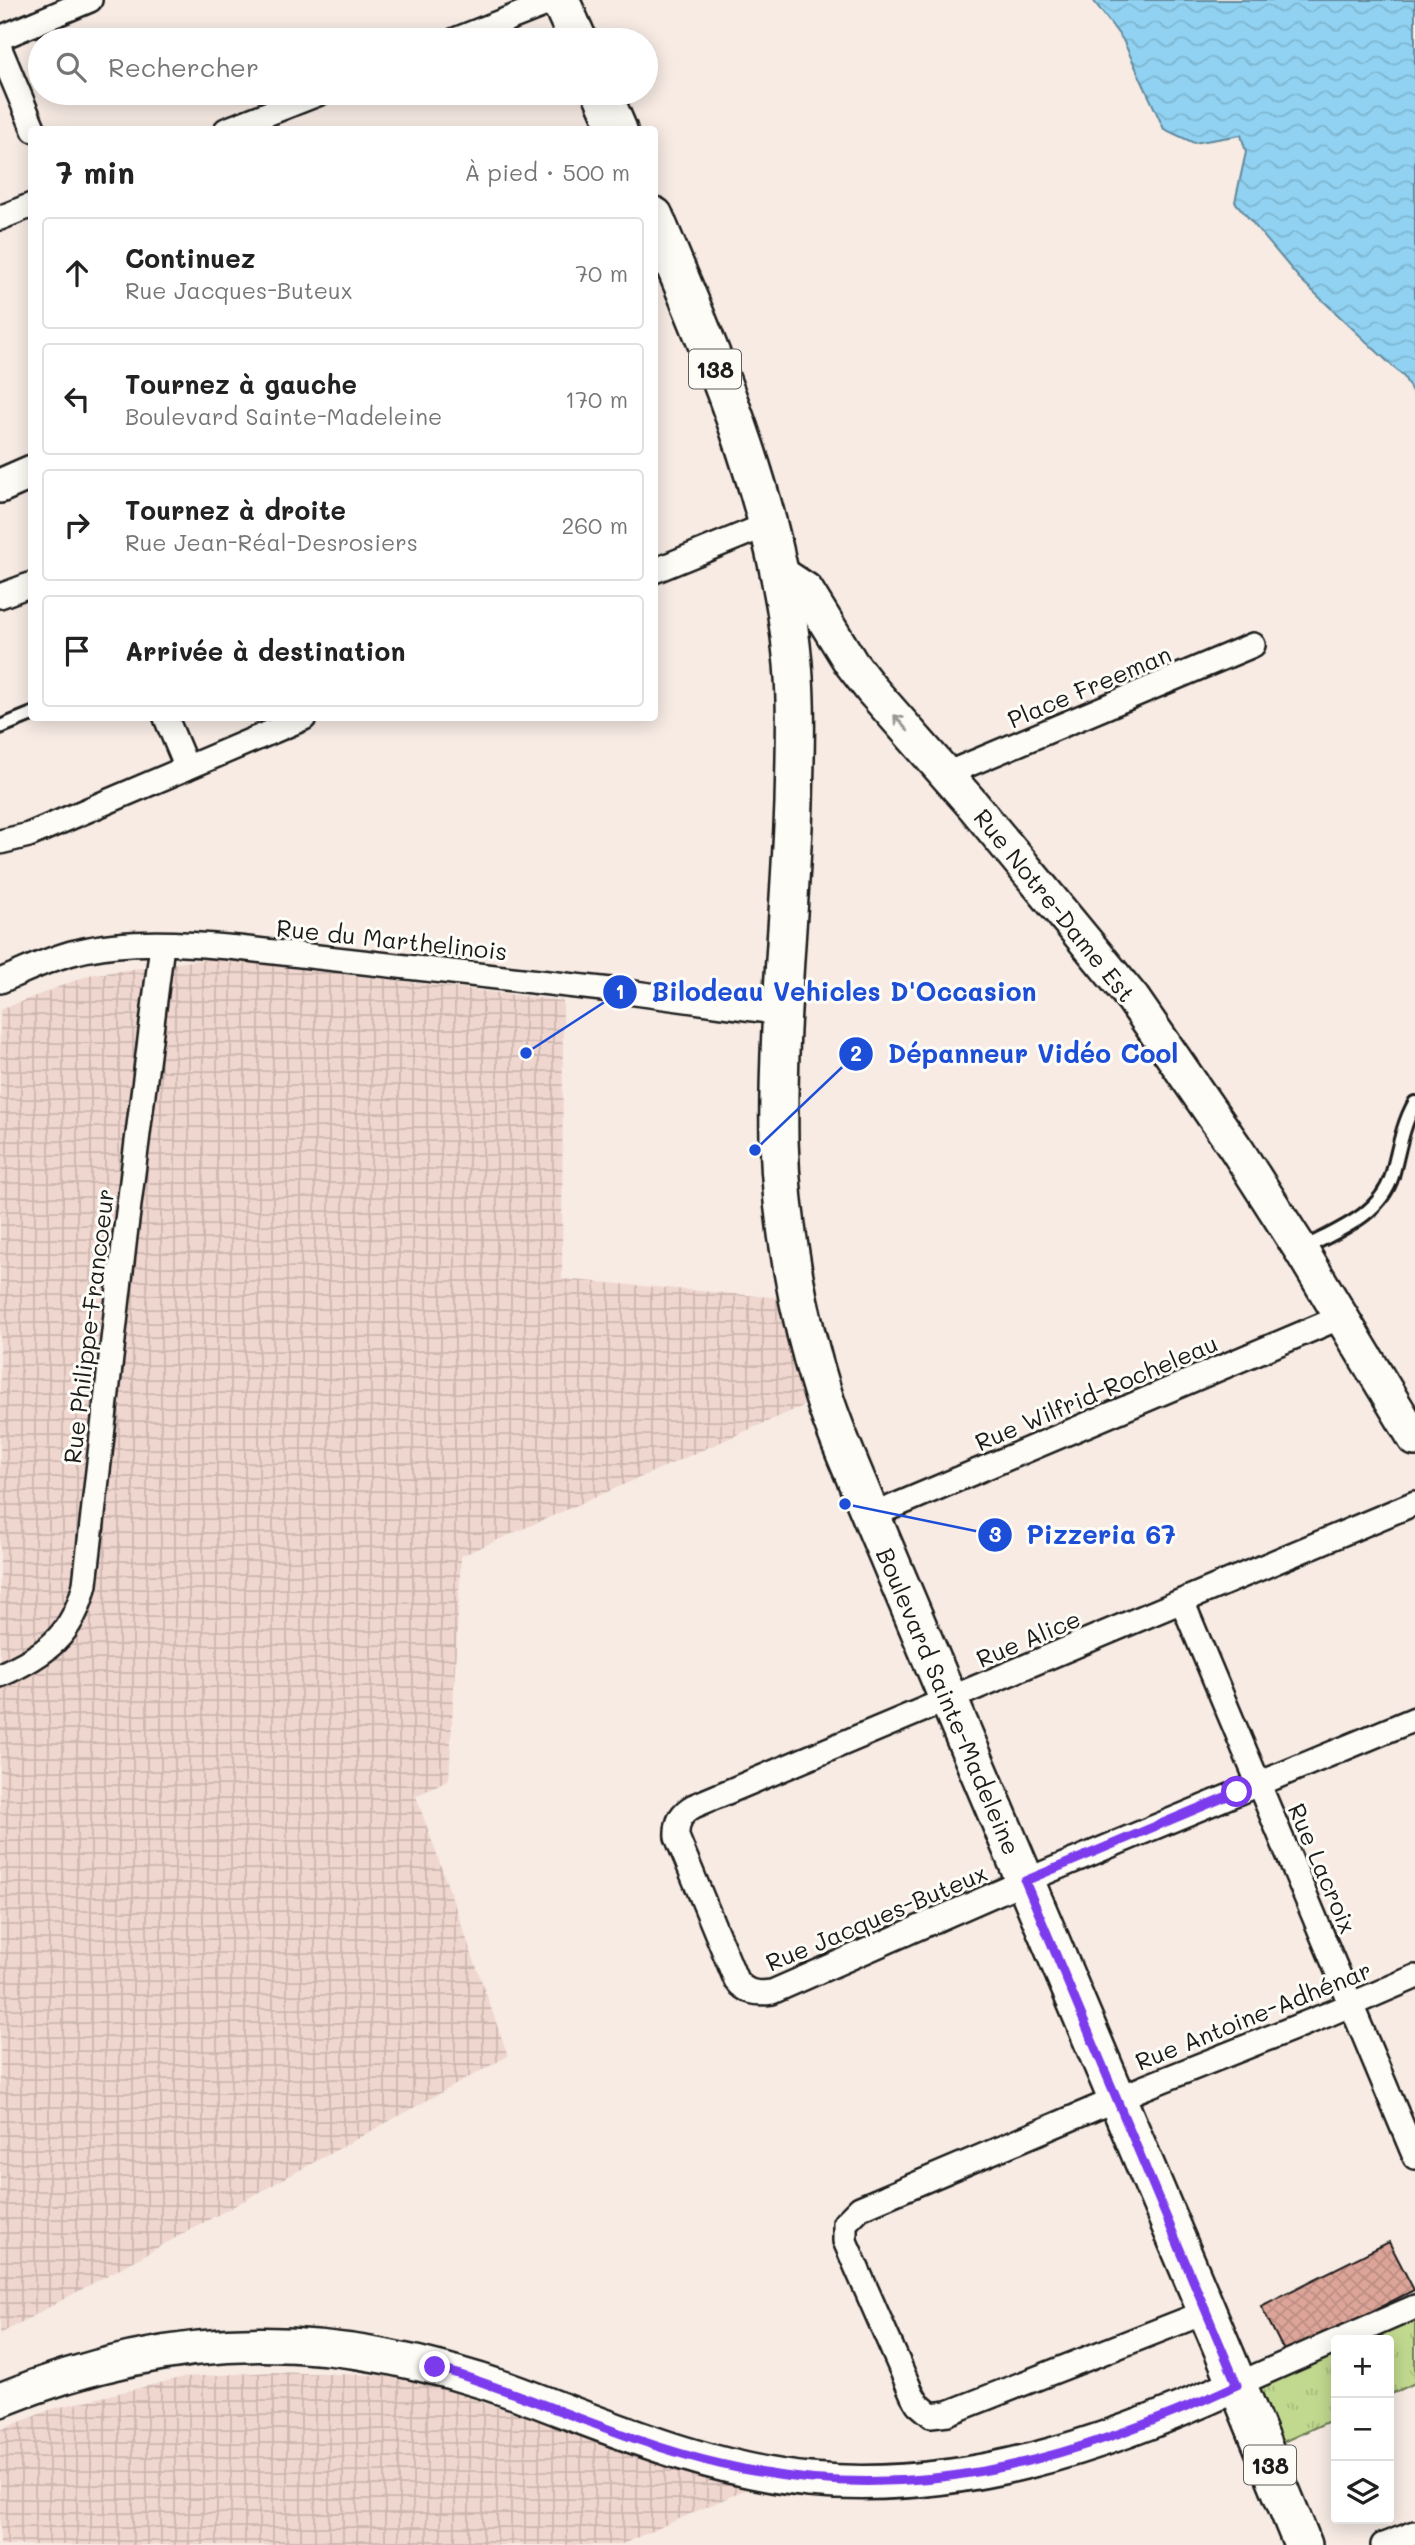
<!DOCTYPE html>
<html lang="fr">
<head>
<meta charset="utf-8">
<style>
  body { margin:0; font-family:Mali,sans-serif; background:#f2f2f2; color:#222 }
  .controls { position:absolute; right:21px; bottom:21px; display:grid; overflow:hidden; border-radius:7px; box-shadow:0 4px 18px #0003 }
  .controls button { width:63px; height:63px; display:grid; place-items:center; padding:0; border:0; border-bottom:2px solid #e0e0e0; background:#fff; color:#222; font:35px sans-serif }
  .stop { position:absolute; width:21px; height:21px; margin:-16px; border:5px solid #7c3aed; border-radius:50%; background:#fff }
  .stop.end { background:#7c3aed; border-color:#fff; box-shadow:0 2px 7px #0008 }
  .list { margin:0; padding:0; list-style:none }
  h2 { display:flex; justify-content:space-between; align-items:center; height:91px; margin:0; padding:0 28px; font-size:30px }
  h2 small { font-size:23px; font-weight:400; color:#767676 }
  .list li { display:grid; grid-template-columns:46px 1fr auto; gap:21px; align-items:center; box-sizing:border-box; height:112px; margin:0 14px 14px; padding:0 14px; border:2px solid #e0e0e0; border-radius:7px }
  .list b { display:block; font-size:26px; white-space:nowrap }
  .list p { margin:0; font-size:23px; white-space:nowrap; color:#767676 }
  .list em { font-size:23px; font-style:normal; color:#767676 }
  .icon { flex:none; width:38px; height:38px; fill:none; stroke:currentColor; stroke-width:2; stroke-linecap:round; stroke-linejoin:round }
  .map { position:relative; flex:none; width:1415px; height:2545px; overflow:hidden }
  .search { position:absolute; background:#fff; box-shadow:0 4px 18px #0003; left:28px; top:28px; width:630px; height:77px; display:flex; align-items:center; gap:18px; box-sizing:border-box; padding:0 24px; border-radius:38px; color:#767676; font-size:26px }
  .panel { position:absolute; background:#fff; box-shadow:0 4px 18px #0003; left:28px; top:126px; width:630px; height:595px; border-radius:7px }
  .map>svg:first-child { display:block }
  .industrial { fill:url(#industrial-grid) }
  .grass { fill:url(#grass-tufts); stroke:#6e7a56; stroke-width:2 }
  .water { fill:url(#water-waves); stroke:#62899c; stroke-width:2 }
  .building { fill:url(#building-cross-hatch); stroke:#1c1c1c; stroke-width:2 }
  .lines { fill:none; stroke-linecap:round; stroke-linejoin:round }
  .lane-casing { stroke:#1c1c1c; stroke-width:18 }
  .street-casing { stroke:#1c1c1c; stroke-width:28 }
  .secondary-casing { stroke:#1c1c1c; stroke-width:38 }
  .primary-casing { stroke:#1c1c1c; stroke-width:42 }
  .lane { stroke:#fdfcf7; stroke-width:12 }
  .street { stroke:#fdfcf7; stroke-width:23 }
  .secondary { stroke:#fdfcf7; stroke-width:33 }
  .primary { stroke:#fdfcf7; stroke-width:37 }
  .oneway { stroke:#989794 }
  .route { stroke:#7c3aed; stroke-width:9 }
  .labels { text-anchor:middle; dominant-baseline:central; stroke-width:6; stroke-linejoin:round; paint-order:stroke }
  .shield { fill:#fdfcf7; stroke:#605f5e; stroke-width:2 }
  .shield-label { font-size:23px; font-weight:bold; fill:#1c1c1c }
  .street-label { font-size:24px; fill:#1c1c1c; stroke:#fdfcf7 }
  .leader { fill:none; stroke:#1d4ed8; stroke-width:2.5 }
  .callout-dot { fill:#1d4ed8; stroke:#fdfcf7; stroke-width:2.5 }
  .mark-label { font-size:21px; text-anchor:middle; font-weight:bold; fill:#fff }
  .callout-label { font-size:26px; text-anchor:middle; font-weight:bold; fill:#1d4ed8; stroke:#fdfcf7; stroke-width:6; stroke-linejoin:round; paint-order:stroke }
</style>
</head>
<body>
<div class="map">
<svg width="1415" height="2545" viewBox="0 0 1415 2545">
  <defs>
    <pattern id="industrial-grid" width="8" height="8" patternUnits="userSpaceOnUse" patternTransform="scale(1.75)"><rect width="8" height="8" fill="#efd6ce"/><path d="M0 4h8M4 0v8" fill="none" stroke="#ccb7b0"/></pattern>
    <pattern id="grass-tufts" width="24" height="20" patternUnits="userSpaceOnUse" patternTransform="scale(1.75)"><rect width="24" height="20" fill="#c1d98f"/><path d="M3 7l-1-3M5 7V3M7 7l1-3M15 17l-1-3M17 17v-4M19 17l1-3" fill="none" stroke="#a5ba7b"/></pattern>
    <pattern id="water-waves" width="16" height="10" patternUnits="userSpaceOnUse" patternTransform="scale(1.75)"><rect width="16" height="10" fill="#91d2f2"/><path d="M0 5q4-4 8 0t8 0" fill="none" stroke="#7cb4cf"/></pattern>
    <pattern id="building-cross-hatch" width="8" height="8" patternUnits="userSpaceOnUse" patternTransform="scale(1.75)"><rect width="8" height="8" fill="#dda599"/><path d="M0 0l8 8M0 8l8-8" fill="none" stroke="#bd8d83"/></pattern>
  </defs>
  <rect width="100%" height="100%" fill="#f7ebe4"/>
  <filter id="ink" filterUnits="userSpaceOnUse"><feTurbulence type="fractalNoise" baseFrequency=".0143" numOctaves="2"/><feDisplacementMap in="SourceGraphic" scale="14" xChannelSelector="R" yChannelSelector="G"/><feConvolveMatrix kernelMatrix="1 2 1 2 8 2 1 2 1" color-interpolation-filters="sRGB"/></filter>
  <g filter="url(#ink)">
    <path class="industrial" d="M214,958L563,1001L562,1279L793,1299L819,1399L461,1556L449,1779L416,1796L508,2056L0,2334V1010L89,975Z
      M273,2372L397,2376L441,2388L648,2457L754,2486L620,2545H0V2430L52,2409L185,2377Z"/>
    <path class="grass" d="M1415,2314V2383L1389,2395V2340H1353Z
      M1336,2348V2418L1270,2448L1246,2386Z"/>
    <path class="water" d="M1093,0H1415V397L1404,377L1299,278L1235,202L1246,152L1241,135L1194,143L1164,129L1123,40Z"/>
    <path class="building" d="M1389,2242L1414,2290L1286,2355L1261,2306Z"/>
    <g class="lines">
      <defs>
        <path id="lane" d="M0,727L32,714
          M1301,1250C1335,1231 1379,1217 1392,1176C1399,1150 1402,1126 1415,1103"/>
        <path id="street" d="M0,38L90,0
          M455,40L556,0
          M0,49L34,130
          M226,130L320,93
          M0,218L32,205
          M654,571L769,524
          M0,596L32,584
          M166,718L187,768
          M946,774L1253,645
          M0,842L29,835L304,718
          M0,981C25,971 50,958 76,952C127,939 186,943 238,948L620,991L782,1013
          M1415,1503L694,1806C681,1813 676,1823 677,1837L736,1980C746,1993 757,1994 772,1992L1025,1881L1415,1719
          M871,1516L1341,1317
          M1182,1601L1415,2157
          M0,1675C46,1655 73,1635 85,1584L125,1236L162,945
          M1206,2312L948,2413L931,2415L918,2404L912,2394L845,2241V2223L860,2208L1143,2088L1329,2014L1415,1977
          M1339,2340L1415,2307
          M1236,2385L1336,2341
          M1383,2545L1415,2533"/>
        <path id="secondary" d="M0,486L32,472
          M780,573L806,590L851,663L871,689L973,805L1133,999L1237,1150L1301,1250L1415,1439
          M0,2400C181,2326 337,2328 520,2394C614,2429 708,2470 809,2480C959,2494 1102,2447 1236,2385"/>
        <path id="primary" d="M560,0L578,40
          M602,93L618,130
          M654,216C714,359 779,507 793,664C797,710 795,756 794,803C790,915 777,1027 779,1140C781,1221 798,1316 823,1394C834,1430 850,1464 864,1499L1227,2359L1303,2545"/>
      </defs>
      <use href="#lane" class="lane-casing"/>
      <use href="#street" class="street-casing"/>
      <use href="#secondary" class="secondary-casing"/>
      <use href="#primary" class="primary-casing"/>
      <use href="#lane" class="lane"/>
      <use href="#street" class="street"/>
      <use href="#secondary" class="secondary"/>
      <use href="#primary" class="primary"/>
    </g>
    <defs><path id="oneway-shaft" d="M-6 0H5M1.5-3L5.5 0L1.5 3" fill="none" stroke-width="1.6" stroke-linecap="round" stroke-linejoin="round" transform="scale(1.75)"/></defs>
    <use class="oneway" href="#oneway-shaft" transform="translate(901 723) rotate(-131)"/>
  </g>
  <g class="lines" filter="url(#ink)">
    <path class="route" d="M435,2367C531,2395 622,2441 720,2464C906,2509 1068,2463 1237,2385L1025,1881L1237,1792"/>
  </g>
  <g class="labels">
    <g class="shield">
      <rect x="689" y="349.5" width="52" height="39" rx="5"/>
      <rect x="1244" y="2445.5" width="52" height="39" rx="5"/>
    </g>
    <g class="shield-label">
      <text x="715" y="369">138</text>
      <text x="1270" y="2465">138</text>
    </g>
    <g class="street-label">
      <text transform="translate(1089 686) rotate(-23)">Place Freeman</text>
      <text transform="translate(1055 905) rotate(51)">Rue Notre-Dame Est</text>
      <text transform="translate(392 939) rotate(6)">Rue du Marthelinois</text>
      <text transform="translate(88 1326) rotate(-83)">Rue Philippe-Francoeur</text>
      <text transform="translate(1096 1392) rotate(-23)">Rue Wilfrid-Rocheleau</text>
      <text transform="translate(1028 1638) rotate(-23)">Rue Alice</text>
      <text transform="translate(949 1701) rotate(67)">Boulevard Sainte-Madeleine</text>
      <text transform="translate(1323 1868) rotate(67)">Rue Lacroix</text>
      <text transform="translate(876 1917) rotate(-23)">Rue Jacques-Buteux</text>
      <text transform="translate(1253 2015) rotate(-22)">Rue Antoine-Adhénar</text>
    </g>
  </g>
  <path class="leader" d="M526 1053L620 992M755 1150L856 1054M845 1504L995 1535"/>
  <g class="callout-dot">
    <circle cx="526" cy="1053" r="7"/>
    <circle cx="755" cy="1150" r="7"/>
    <circle cx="845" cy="1504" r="7"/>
    <circle cx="620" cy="992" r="18"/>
    <circle cx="856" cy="1054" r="18"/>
    <circle cx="995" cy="1535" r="18"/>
  </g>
  <g class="mark-label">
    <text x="620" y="999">1</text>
    <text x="856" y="1061">2</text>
    <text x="995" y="1542">3</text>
  </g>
  <g class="callout-label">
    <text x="844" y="1001">Bilodeau Vehicles D'Occasion</text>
    <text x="1033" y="1063">Dépanneur Vidéo Cool</text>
    <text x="1101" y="1544">Pizzeria 67</text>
  </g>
</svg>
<div class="controls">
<button>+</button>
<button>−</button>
<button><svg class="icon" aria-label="layers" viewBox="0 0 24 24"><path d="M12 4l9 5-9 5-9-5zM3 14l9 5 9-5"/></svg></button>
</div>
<div class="stop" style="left:1237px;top:1792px"></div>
<div class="stop end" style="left:435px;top:2367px"></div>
<div class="search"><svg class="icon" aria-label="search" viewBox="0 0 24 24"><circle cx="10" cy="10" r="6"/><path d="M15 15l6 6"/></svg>Rechercher</div>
<section class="panel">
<h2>7 min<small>À pied · 500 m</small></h2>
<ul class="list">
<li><svg class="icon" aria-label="ahead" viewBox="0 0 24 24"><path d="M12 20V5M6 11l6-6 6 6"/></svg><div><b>Continuez</b><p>Rue Jacques-Buteux</p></div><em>70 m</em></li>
<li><svg class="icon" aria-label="left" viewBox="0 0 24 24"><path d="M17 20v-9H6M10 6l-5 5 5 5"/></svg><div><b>Tournez à gauche</b><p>Boulevard Sainte-Madeleine</p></div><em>170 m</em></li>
<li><svg class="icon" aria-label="right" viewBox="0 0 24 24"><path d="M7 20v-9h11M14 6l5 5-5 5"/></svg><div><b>Tournez à droite</b><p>Rue Jean-Réal-Desrosiers</p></div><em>260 m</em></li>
<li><svg class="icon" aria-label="arrive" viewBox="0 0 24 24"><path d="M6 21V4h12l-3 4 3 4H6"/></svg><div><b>Arrivée à destination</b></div></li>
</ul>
</section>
</div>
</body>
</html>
